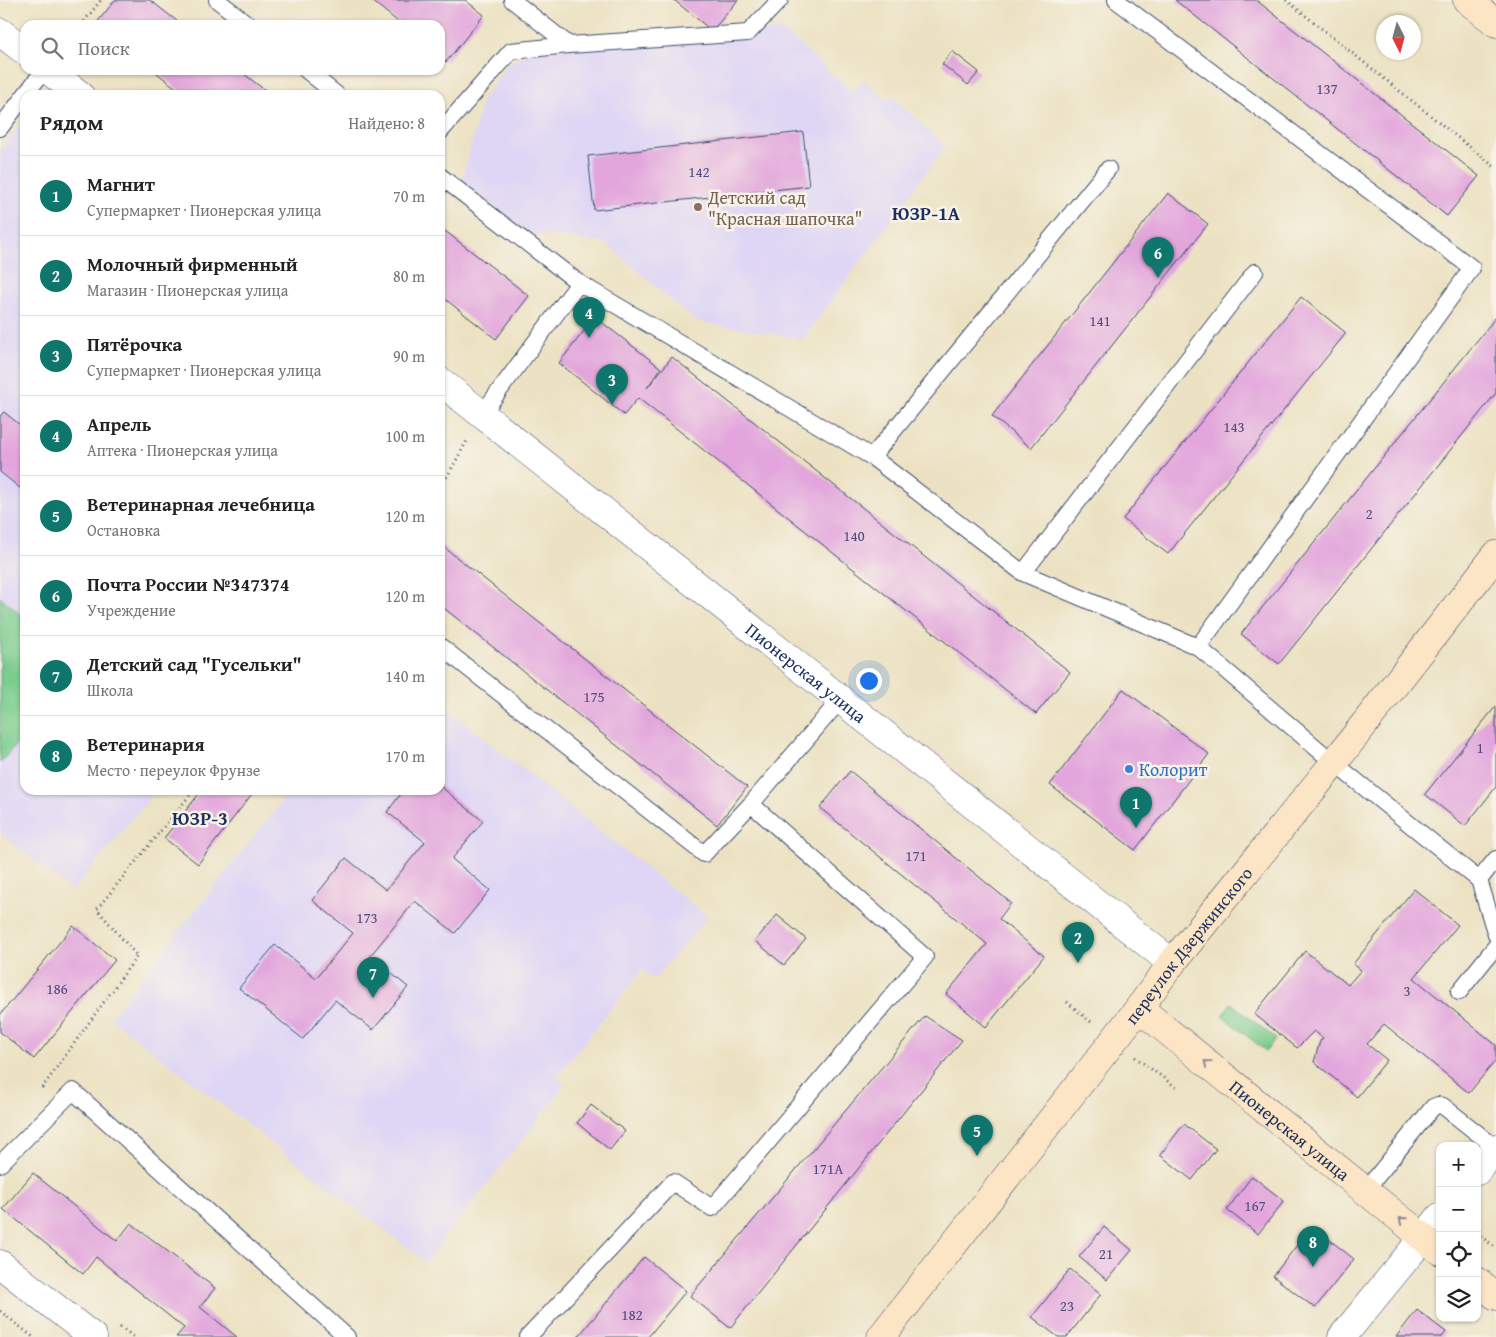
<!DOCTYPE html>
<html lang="ru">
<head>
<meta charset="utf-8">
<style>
  body { margin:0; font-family:"Gentium Book Plus",serif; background:#f6f6f6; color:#222 }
  .controls { position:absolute; right:15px; bottom:15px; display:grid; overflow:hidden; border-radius:10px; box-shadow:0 1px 4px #0004 }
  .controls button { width:45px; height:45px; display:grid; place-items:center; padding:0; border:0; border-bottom:1px solid #e0e0e0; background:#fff; color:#222; font:25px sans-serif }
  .compass { position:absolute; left:1376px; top:15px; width:45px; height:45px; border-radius:50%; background:#fff; box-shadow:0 1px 4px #0004; rotate:174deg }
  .you { position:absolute; left:868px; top:680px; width:18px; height:18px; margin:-12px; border:4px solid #fff; border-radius:50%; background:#1a73e8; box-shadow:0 0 0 8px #1a73e833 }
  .badge { display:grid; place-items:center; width:32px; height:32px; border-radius:50%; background:#0f766e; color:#fff; font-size:16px; font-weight:700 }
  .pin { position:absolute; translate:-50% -41px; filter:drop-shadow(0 1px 2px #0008) }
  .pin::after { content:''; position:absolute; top:26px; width:18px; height:15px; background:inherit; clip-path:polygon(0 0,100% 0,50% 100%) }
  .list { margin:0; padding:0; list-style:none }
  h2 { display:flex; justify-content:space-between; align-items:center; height:65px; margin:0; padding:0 20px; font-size:21px }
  h2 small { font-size:16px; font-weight:400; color:#767676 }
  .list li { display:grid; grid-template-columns:32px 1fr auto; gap:15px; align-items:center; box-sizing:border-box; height:80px; padding:0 20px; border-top:1px solid #e0e0e0 }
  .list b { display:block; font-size:19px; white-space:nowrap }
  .list p { margin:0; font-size:16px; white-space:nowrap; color:#767676 }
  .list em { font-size:16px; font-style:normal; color:#767676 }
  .icon { flex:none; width:28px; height:28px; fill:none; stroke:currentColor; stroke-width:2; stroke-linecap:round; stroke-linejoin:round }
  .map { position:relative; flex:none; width:1496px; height:1337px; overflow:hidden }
  .search { position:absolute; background:#fff; box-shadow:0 1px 4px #0004; left:20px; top:20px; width:425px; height:55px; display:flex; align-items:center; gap:12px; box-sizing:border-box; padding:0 18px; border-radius:15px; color:#767676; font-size:19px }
  .panel { position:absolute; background:#fff; box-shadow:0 1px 4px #0004; left:20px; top:90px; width:425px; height:705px; border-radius:15px }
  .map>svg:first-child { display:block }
  .built { fill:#dfd5f5 }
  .green { fill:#7dcd8e; stroke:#4c7e76 }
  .building { fill:#e2a6dc }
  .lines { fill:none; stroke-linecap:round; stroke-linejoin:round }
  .lane-casing { stroke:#3a4a6d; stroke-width:18 }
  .street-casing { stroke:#3a4a6d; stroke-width:29 }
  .secondary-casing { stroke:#3a4a6d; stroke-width:29 }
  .path { stroke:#3a4a6d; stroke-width:3; stroke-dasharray:1 4; stroke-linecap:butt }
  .lane { stroke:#fff; stroke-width:16 }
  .street { stroke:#fff; stroke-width:28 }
  .secondary { stroke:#fce5c4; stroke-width:28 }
  .oneway { stroke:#8c8a91 }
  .education-dot { fill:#8d6e63; stroke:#f7f3e8; stroke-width:2 }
  .shop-dot { fill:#3f7fe0; stroke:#f7f3e8; stroke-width:2 }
  .labels { text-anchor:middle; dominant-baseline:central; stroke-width:5; stroke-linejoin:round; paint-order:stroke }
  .number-label { font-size:15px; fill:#4d4d7e }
  .education-label { font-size:18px; fill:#785e54; stroke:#f7f3e8; text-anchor:start }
  .street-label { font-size:18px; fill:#1b2f5e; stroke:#f7f3e8 }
  .shop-label { font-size:18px; fill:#366cbe; stroke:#f7f3e8; text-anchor:start }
  .neighbourhood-label { font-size:19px; font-weight:bold; fill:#1b2f5e; stroke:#f7f3e8 }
</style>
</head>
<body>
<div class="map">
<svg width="1496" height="1337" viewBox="0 0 1496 1337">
  <rect width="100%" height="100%" fill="#f7f3e8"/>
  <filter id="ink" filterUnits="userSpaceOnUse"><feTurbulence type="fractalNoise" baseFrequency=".02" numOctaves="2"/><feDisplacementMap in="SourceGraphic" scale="10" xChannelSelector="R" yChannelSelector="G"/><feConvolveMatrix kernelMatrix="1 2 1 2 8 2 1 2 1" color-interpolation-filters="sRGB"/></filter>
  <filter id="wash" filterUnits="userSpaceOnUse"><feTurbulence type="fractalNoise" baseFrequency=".0096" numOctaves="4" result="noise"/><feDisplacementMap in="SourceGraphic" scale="20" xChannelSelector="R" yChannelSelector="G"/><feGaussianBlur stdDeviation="1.12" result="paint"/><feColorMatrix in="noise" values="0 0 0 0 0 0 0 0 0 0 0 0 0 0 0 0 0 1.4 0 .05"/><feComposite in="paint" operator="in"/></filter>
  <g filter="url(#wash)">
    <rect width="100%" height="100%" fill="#ece2c3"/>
    <path class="built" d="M782,30L790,36L852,92L864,80L887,100L892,96L945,147L803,339L695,321L606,243L529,233L462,182L482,100L509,63L531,51Z
      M24,119L25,790H156L72,891L0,833V150Z
      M440,703L708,917L654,979L642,970L556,1077L565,1085L426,1262L110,1018L291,790H440Z"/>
    <path class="green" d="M0,597L25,618V734L0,763Z
      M1231,1003L1276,1039L1266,1051L1222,1016Z"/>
    <g id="blocks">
      <path class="building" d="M115,0H150L182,25H95Z
        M371,0H465L484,15L446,62L440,57V25H402Z
        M674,0H738L712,31Z
        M1175,0H1256L1479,176L1447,216Z
        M952,51L979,72L968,85L942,64Z
        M153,70H239L271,95H185Z
        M803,132L809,186L594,210L588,156Z
        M1168,193L1208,224L1031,448L992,416Z
        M440,227L529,296L496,339L440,295Z
        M1301,297L1346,333L1168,554L1123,519Z
        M595,317L661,368L647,388L672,357L1070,672L1036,714L638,398L624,415L559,363Z
        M1496,317V393L1279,664L1241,634Z
        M4,412L25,429V492L0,472V416Z
        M440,544L747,787L717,825L440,605Z
        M1123,689L1209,754L1135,850L1050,785Z
        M1496,706V787L1465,826L1425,794Z
        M850,771L1011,903L999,919L1044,956L986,1027L946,994L987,944L820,808Z
        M440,786L483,821L452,859L490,890L455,933L415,901L370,956L408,987L373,1030L335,1000L303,1039L239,988L275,945L316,978L353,933L312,900L346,858L386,890L425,842L387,812L404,790H440Z
        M202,790H255L198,864L164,838Z
        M1414,889L1458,925L1414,978L1496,1045V1060L1469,1093L1384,1024L1367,1044L1387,1060L1357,1097L1314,1062L1320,1041L1323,1038L1318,1034L1314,1031L1297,1048L1254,1014L1305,951L1348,985L1361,970L1353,964Z
        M777,915L806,939L784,965L755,941Z
        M73,926L115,960L34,1059L0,1032V1015Z
        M925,1016L962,1040L730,1328L690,1296Z
        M591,1105L625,1131L610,1150L577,1123Z
        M1184,1124L1216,1149L1192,1180L1160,1155Z
        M33,1173L117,1241L131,1223L215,1288L200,1307L237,1337H176L184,1328L96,1257L83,1274L3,1209Z
        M1252,1176L1284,1201L1258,1234L1227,1210Z
        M1312,1226L1354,1259L1315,1308L1273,1276Z
        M1104,1227L1132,1250L1107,1280L1079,1257Z
        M644,1257L686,1291L648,1337H578Z
        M1070,1269L1101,1294L1067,1337H1058L1032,1317Z
        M1417,1310L1446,1332L1442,1337H1396Z"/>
    </g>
  </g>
  <g filter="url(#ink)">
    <use href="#blocks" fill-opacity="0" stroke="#3a4a6d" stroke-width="1"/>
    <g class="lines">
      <defs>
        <path id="lane" d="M217,0L249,25
          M512,0L569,45
          M1116,0L1472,268L1198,647
          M306,70L337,95
          M25,95L44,70
          M0,128L25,95
          M440,132L511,51L569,45L748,33L780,0
          M440,176L579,283L872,457L1023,573L1198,647L1334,763L1479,880L1496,859
          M482,414L579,283
          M872,457L1108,169
          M1023,573L1255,272
          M440,646L704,854L751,804
          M1479,880L1496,935
          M1459,992L1496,946
          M0,1164L73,1091L347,1337
          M1365,1191L1433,1107L1438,1105L1443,1106L1496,1148
          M528,1337L673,1182L712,1208L925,957L751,804L841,699"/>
        <g id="street">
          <path d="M0,32L25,51"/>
          <path d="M48,70L80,95"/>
          <path id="s1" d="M440,381L1172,963"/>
          <path d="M1477,1171L1496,1148"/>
          <path d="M0,1264L93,1337"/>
          <path d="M1342,1337L1440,1217"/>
        </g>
        <g id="secondary">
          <path d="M1467,0L1496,23"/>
          <path id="s2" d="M1139,1008L1440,1251"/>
          <path d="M1477,1281L1496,1296"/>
          <path id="s3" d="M881,1337L1139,1008L1172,963L1334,763L1496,555"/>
        </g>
      </defs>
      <use href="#lane" class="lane-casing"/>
      <use href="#street" class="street-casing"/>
      <use href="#secondary" class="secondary-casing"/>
      <path class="path" d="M1286,0L1496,168
        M81,25L101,0
        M440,485L448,475L468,439
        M1067,1002L1091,1022
        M1135,1057L1177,1088
        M42,1088L137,956L97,909L194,790
        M1477,1233L1496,1248
        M0,1311L33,1337
        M120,1327L134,1337"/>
      <use href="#lane" class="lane"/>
      <use href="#street" class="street"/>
      <use href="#secondary" class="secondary"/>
    </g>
    <defs><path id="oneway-chevron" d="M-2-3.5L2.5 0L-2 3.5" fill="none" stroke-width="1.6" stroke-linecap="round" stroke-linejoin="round" transform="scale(1.25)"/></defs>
    <g class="oneway">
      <use href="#oneway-chevron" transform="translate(1207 1063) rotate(-141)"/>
      <use href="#oneway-chevron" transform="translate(1402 1220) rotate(-141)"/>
    </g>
  </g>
  <circle class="education-dot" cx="698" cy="207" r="5"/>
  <circle class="shop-dot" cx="1129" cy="769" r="5"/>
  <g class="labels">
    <g class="number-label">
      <text x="1327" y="88">137</text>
      <text x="699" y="171">142</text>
      <text x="1100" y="320">141</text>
      <text x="1234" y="426">143</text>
      <text x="1369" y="513">2</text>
      <text x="854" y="535">140</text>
      <text x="594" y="696">175</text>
      <text x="1480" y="747">1</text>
      <text x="916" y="855">171</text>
      <text x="367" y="917">173</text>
      <text x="57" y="988">186</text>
      <text x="1407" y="990">3</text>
      <text x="828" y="1168">171А</text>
      <text x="1255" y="1205">167</text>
      <text x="1106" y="1253">21</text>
      <text x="1067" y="1305">23</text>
      <text x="632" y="1314">182</text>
    </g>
    <g class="education-label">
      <text x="708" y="197">Детский сад<tspan x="708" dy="21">"Красная шапочка"</tspan></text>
    </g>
    <g class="street-label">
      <text stroke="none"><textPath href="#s1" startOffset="468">Пионерская улица</textPath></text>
      <text stroke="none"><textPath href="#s3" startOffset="498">переулок Дзержинского</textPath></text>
      <text stroke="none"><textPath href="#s2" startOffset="194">Пионерская улица</textPath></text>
    </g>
    <g class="shop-label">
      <text x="1139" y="769">Колорит</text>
    </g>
    <g class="neighbourhood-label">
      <text x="926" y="213">ЮЗР-1А</text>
      <text x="200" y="818">ЮЗР-3</text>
    </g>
  </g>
</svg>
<div class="controls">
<button>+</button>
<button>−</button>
<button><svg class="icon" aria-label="locate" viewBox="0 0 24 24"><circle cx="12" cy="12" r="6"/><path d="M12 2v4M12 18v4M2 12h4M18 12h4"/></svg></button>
<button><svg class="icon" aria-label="layers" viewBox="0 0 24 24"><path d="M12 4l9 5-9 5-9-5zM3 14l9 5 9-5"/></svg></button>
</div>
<svg class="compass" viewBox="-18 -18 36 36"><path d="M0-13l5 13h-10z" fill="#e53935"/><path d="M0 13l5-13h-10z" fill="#767676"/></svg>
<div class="you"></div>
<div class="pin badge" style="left:1136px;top:828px">1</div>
<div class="pin badge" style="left:1078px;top:963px">2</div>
<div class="pin badge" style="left:612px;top:405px">3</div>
<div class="pin badge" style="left:589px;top:338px">4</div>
<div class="pin badge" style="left:977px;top:1156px">5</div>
<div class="pin badge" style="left:1158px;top:278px">6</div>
<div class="pin badge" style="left:373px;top:998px">7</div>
<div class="pin badge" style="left:1313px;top:1267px">8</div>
<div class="search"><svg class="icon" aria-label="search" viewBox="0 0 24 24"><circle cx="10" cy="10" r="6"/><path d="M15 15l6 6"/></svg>Поиск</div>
<section class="panel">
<h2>Рядом<small>Найдено: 8</small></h2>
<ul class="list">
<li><span class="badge">1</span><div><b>Магнит</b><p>Супермаркет · Пионерская улица</p></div><em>70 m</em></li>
<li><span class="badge">2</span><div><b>Молочный фирменный</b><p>Магазин · Пионерская улица</p></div><em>80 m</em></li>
<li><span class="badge">3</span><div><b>Пятёрочка</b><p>Супермаркет · Пионерская улица</p></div><em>90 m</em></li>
<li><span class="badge">4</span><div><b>Апрель</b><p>Аптека · Пионерская улица</p></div><em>100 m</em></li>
<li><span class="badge">5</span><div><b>Ветеринарная лечебница</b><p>Остановка</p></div><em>120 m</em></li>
<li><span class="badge">6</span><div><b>Почта России №347374</b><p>Учреждение</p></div><em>120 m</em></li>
<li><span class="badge">7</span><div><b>Детский сад &quot;Гусельки&quot;</b><p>Школа</p></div><em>140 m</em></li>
<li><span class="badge">8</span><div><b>Ветеринария</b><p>Место · переулок Фрунзе</p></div><em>170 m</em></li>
</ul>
</section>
</div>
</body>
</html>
